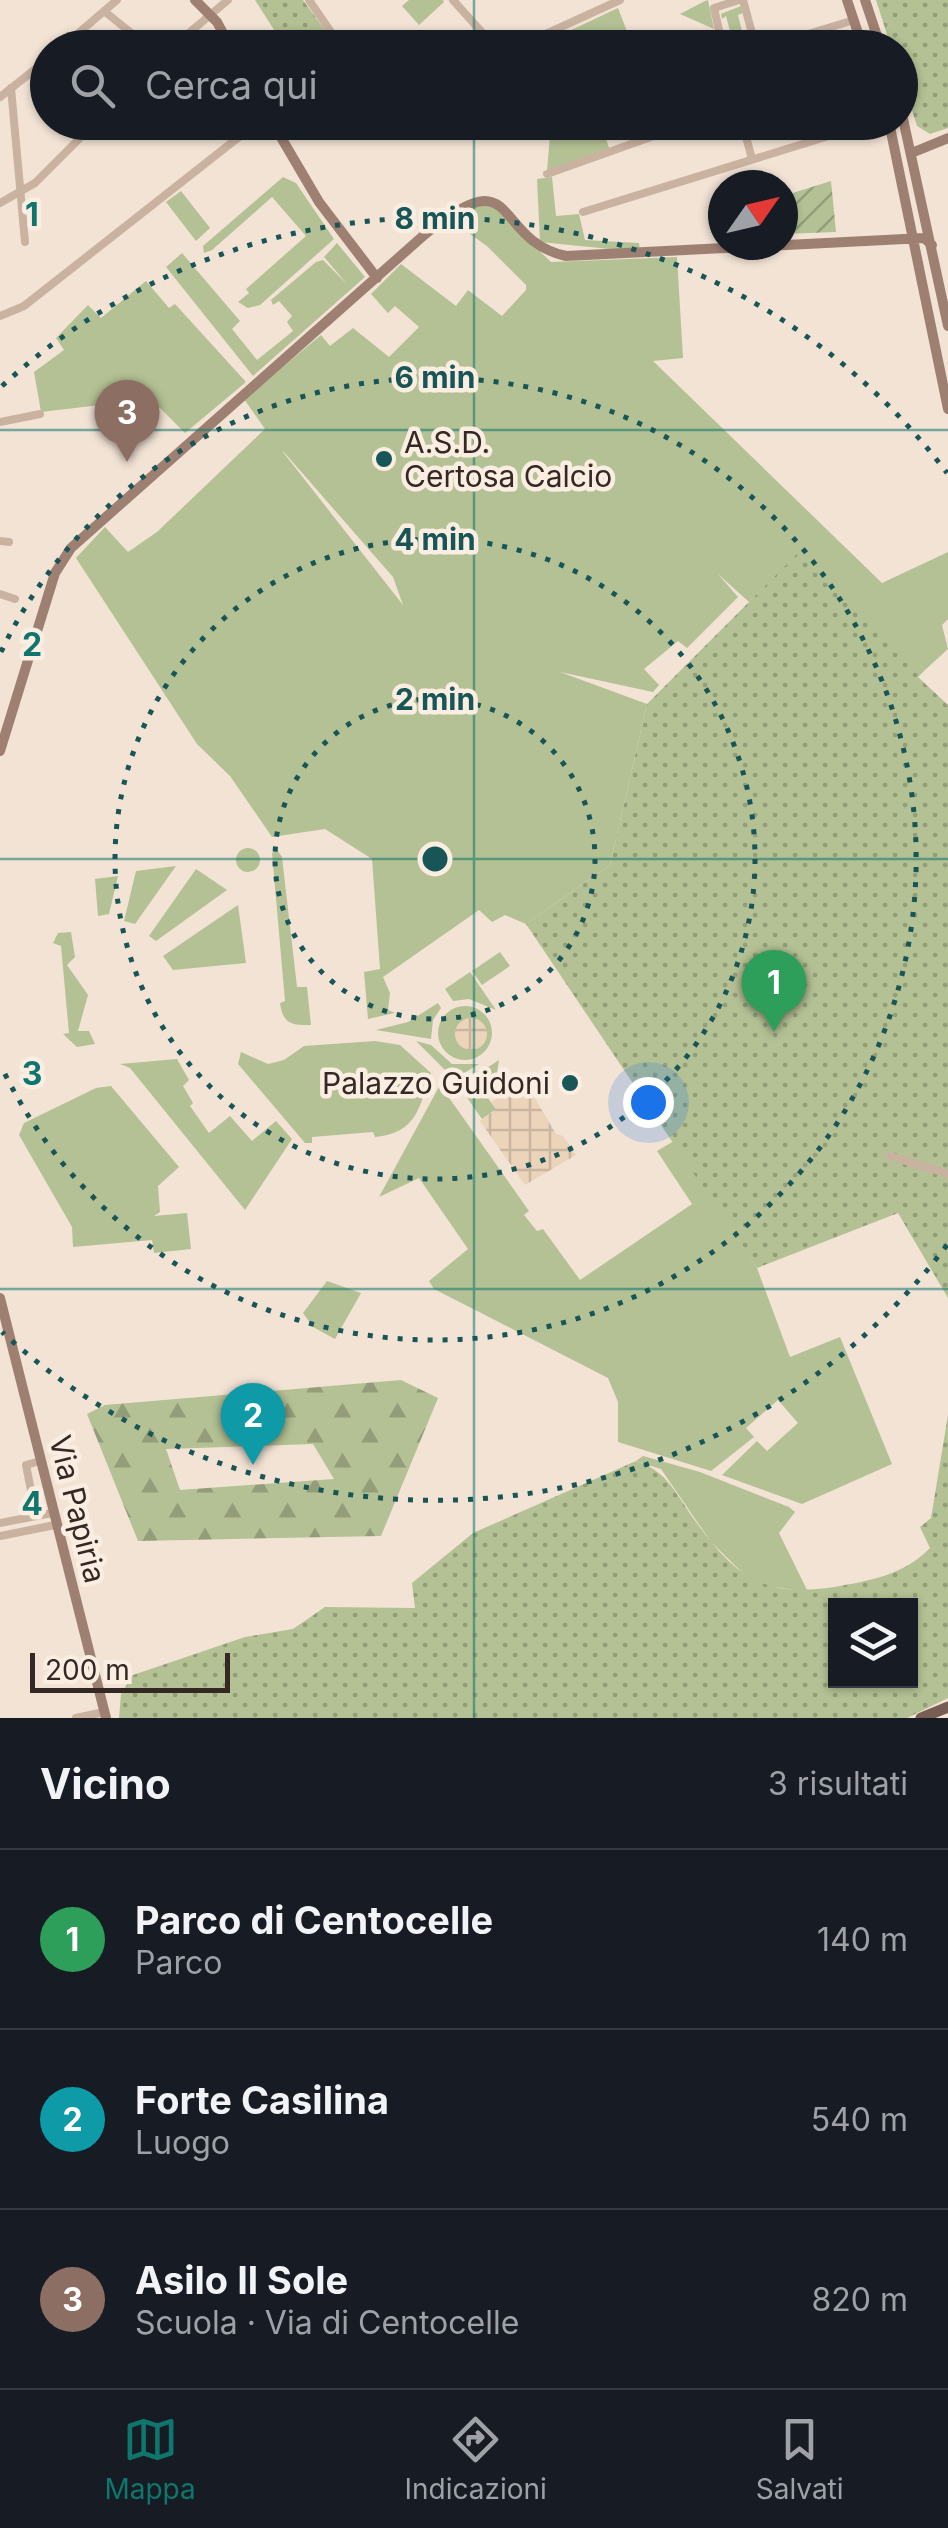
<!DOCTYPE html>
<html lang="it">
<head>
<meta charset="utf-8">
<style>
  body { margin:0; font-family:Inter,sans-serif; background:#242831; color:#f1f3f6 }
  .controls { position:absolute; right:30px; bottom:30px; display:grid; overflow:hidden; border-radius:0px; box-shadow:0 2px 8px #0004 }
  .controls button { width:90px; height:90px; display:grid; place-items:center; padding:0; border:0; border-bottom:2px solid #363941; background:#171b24; color:#f1f3f6; font:50px sans-serif }
  .compass { position:absolute; left:708px; top:170px; width:90px; height:90px; border-radius:50%; background:#171b24; box-shadow:0 2px 8px #0004; rotate:56deg }
  .scale { position:absolute; left:30px; bottom:25px; width:200px; box-sizing:border-box; padding-left:10px; border:5px solid #342824; border-top:0; font-size:28px; line-height:35px; white-space:nowrap; color:#342824; -webkit-text-stroke:8px #faede1; paint-order:stroke }
  .you { position:absolute; left:648px; top:1102px; width:35px; height:35px; margin:-25px; border:8px solid #fff; border-radius:50%; background:#1a73e8; box-shadow:0 0 0 15px #1a73e833 }
  .badge { display:grid; place-items:center; width:65px; height:65px; border-radius:50%; background:#0f766e; color:#fff; font-size:32px; font-weight:700 }
  .pin { position:absolute; translate:-50% -82px; filter:drop-shadow(0 2px 5px #0008) }
  .pin::after { content:''; position:absolute; top:52px; width:35px; height:30px; background:inherit; clip-path:polygon(0 0,100% 0,50% 100%) }
  .list { margin:0; padding:0; list-style:none }
  h2 { display:flex; justify-content:space-between; align-items:center; height:130px; margin:0; padding:0 40px; font-size:42px }
  h2 small { font-size:32px; font-weight:400; color:#9ea1a6 }
  .list li { display:grid; grid-template-columns:65px 1fr auto; gap:30px; align-items:center; box-sizing:border-box; height:180px; padding:0 40px; border-top:2px solid #363941 }
  .list b { display:block; font-size:38px; white-space:nowrap }
  .list p { margin:0; font-size:32px; white-space:nowrap; color:#9ea1a6 }
  .list em { font-size:32px; font-style:normal; color:#9ea1a6 }
  .icon { flex:none; width:55px; height:55px; fill:none; stroke:currentColor; stroke-width:2; stroke-linecap:round; stroke-linejoin:round }
  .map { position:relative; flex:none; width:948px; height:1718px; overflow:hidden }
  .search { position:absolute; background:#171b24; box-shadow:0 2px 8px #0004; left:30px; right:30px; top:30px; height:110px; display:flex; align-items:center; gap:25px; box-sizing:border-box; padding:0 35px; border-radius:55px; color:#9ea1a6; font-size:38px }
  .sheet { height:670px; background:#171b24 }
  nav { display:flex; justify-content:space-around; align-items:center; box-sizing:border-box; height:140px; border-top:2px solid #363941; background:#171b24; font-size:28px; color:#9ea1a6 }
  nav a { display:grid; justify-items:center; gap:5px }
  nav .on { color:#0f766e }
  .map>svg:first-child { display:block }
  .grass { fill:#b4c194; fill-rule:evenodd }
  .forest { fill:url(#forest-firs); fill-rule:evenodd }
  .park { fill:url(#park-dots); fill-rule:evenodd }
  .garden { fill:url(#garden-furrows) }
  .plaza { fill:url(#plaza-grid) }
  .lines { fill:none; stroke-linecap:round; stroke-linejoin:round }
  .street { stroke:#cab2a1; stroke-width:8 }
  .secondary { stroke:#9e8072; stroke-width:10 }
  .primary { stroke:#775e54; stroke-width:11 }
  .grid { fill:none; stroke:#0f766e; stroke-width:2.5; stroke-opacity:0.55 }
  .ring { fill:none; stroke:#185557; stroke-width:5; stroke-dasharray:5 10 }
  .poi-dot { fill:#185557; stroke:#faede1; stroke-width:4 }
  .labels { text-anchor:middle; dominant-baseline:central; stroke-width:9; stroke-linejoin:round; paint-order:stroke }
  .poi-label { font-size:30px; fill:#342824; stroke:#faede1; text-anchor:start }
  .street-label { font-size:30px; fill:#342824; stroke:#faede1 }
  .grid-label { font-size:32px; text-anchor:middle; font-weight:bold; fill:#0f766e; stroke:#faede1; stroke-width:9; stroke-linejoin:round; paint-order:stroke }
  .centre { fill:#185557; stroke:#faede1; stroke-width:5 }
  .ring-label { font-size:30px; text-anchor:middle; font-weight:bold; fill:#185557; stroke:#faede1; stroke-width:9; stroke-linejoin:round; paint-order:stroke }
</style>
</head>
<body>
<div class="map">
<svg width="948" height="1718" viewBox="0 0 948 1718">
  <defs>
    <pattern id="forest-firs" width="22" height="20" patternUnits="userSpaceOnUse" patternTransform="scale(2.5)"><rect width="22" height="20" fill="#b4c194"/><path d="M5 1l3.5 6h-7zM16 11l3.5 6h-7z" fill="#939d79"/></pattern>
    <pattern id="park-dots" width="8" height="8" patternUnits="userSpaceOnUse" patternTransform="scale(2.5)"><rect width="8" height="8" fill="#b4c194"/><path d="M2 2h.1M6 6h.1" fill="none" stroke="#939d79" stroke-width="1.8" stroke-linecap="round"/></pattern>
    <pattern id="garden-furrows" width="10" height="10" patternUnits="userSpaceOnUse" patternTransform="scale(2.5)"><rect width="10" height="10" fill="#b4c194"/><path d="M-1 1l2-2M0 10L10 0M9 11l2-2" fill="none" stroke="#939d79"/></pattern>
    <pattern id="plaza-grid" width="8" height="8" patternUnits="userSpaceOnUse" patternTransform="scale(2.5)"><rect width="8" height="8" fill="#ebd4ba"/><path d="M0 4h8M4 0v8" fill="none" stroke="#cab6a0"/></pattern>
  </defs>
  <rect width="100%" height="100%" fill="#f2e3d5"/>
  <path class="grass" d="M409,0H443L444,2L419,25L402,6Z
    M708,0L714,29L680,14L705,1Z
    M741,6L743,13L738,15L744,39L749,38L751,45L730,47L732,39L726,16L722,19L721,14Z
    M618,8L633,47H535Z
    M551,123H601L609,148L547,171Z
    M283,177L296,183L334,239L260,305L248,308L238,302L249,293L246,289L306,236L272,197L212,250L204,253L203,246Z
    M552,177L556,216L579,214L585,240L639,243L640,252L540,242L537,179Z
    M181,191L210,228L196,241L166,202Z
    M492,205L551,262L677,257L683,358L653,361L882,583L948,552V619L942,625L948,649L925,670L800,552L749,602L718,574L738,597L687,648L678,641L644,669L659,685L653,692L560,672L647,704L610,865L526,924L505,915L492,922L479,910L383,977L390,993L388,1010L395,1013L412,1009L368,1019L364,972L380,969L372,859L325,829L272,837L230,776L197,744L76,558L105,527L128,552L157,532L265,429L244,399L321,335L330,346L353,328L389,357L419,327L395,306L388,313L371,294L401,264L456,306L468,290L502,316L526,290V285L487,246L450,220L467,207ZM283,451L393,577L403,605L283,452Z
    M337,243L365,277L253,376L166,267L182,253L240,321L232,329L257,360L293,331L287,322L292,316L279,301L273,305L271,300L316,262L323,260L347,284L324,257Z
    M146,281L169,308L175,304L246,382L185,433L151,399L41,412L34,372L64,350L56,338L88,305L101,318Z
    M236 860a12 12 0 1 1 24 0a12 12 0 1 1-24 0Z
    M277,850L282,857L297,987H307L311,1025C294,1025 283,1026 280,1003L285,1001L272,853Z
    M176,866L135,924L124,921L136,871Z
    M196,869L227,890L156,941L149,936Z
    M118,876L109,914L98,916L95,879Z
    M238,905L246,963L173,970L163,956Z
    M71,932L75,957L67,965L88,995L78,1031H89L95,1044L77,1047L63,1034L69,1033L61,946L53,943L58,933Z
    M500,952L510,966L482,985L472,971Z
    M470,972L496,1010L469,999L453,1001L445,989Z
    M438,1003L441,1008L433,1020L431,1039L376,1030L408,1022Z
    M438 1033a27 27 0 1 1 54 0a27 27 0 1 1-54 0Z
    M375,1041L400,1045L431,1073C419,1108 417,1133 375,1137L373,1132L312,1137V1143H305L238,1064L241,1052L268,1064L284,1060L304,1046Z
    M416,1041L431,1045L452,1064H479L454,1079Z
    M177,1059L189,1080L183,1086L193,1103L190,1106L209,1133L230,1116L252,1141L276,1121L292,1139L245,1210L130,1068L120,1064Z
    M499,1060L496,1080L482,1090L496,1109L482,1119L459,1086Z
    M440,1085L529,1211L524,1215L537,1231L543,1229L580,1280L692,1204L657,1151L674,1141L757,1268L790,1357L840,1337L892,1464L802,1504L722,1475L757,1441L767,1451L798,1423L778,1400L746,1428L754,1437L711,1471L618,1442V1402L608,1378L434,1289L429,1281L468,1249L419,1178L379,1197Z
    M111,1086L179,1167L158,1186L160,1212L154,1216L187,1213L191,1249L154,1253L152,1240L73,1247L72,1227L19,1135L24,1123L96,1088Z
    M327,1281L361,1293L335,1339L313,1327L303,1313Z
    M643,1456L700,1472L789,1507L795,1512L779,1533L808,1592L754,1584L711,1542L661,1469L636,1461Z"/>
  <path class="forest" d="M401,1380L438,1398L381,1536L138,1541L87,1414L105,1405ZM313,1444L334,1479L180,1490L166,1449Z"/>
  <path class="park" d="M255,0H303L337,47H285Z
    M876,0H948V128L930,134L917,126L901,76L900,48L891,47Z
    M801,550L925,670L918,677L948,705V1298L898,1213L757,1268L526,924L610,865L647,704Z
    M948,1415V1698L907,1718H119L121,1694L133,1675L245,1637L293,1629L325,1607L415,1608L412,1583L473,1533L636,1461C665,1471 672,1487 689,1512C733,1575 761,1600 840,1586C874,1580 906,1573 930,1548L920,1527L931,1518ZM836,1606H910V1680H836Z"/>
  <path class="garden" d="M831,181L836,232L783,234V196Z"/>
  <path class="plaza" d="M455 1034a16 16 0 1 1 32 0a16 16 0 1 1-32 0Z
    M524,1080L556,1134L563,1136L576,1155L525,1185L480,1121L496,1109L492,1101Z"/>
  <g class="lines">
    <path class="street" d="M309,0L342,48
      M453,0L496,48
      M743,0L756,48
      M104,11L150,48
      M61,48L117,0
      M171,48L228,0
      M515,48L620,0
      M723,48L714,8L739,0
      M763,48L854,20
      M11,88L25,242
      M0,97L48,59
      M742,122L752,159
      M547,174L693,122
      M0,203L35,183L96,122
      M583,212L874,122
      M0,316L24,306L258,122
      M0,422L40,414
      M0,541L9,542
      M0,594L15,599
      M890,1156L948,1174
      M36,1516L26,1465L40,1461
      M0,1523L52,1513
      M0,1536L55,1525
      M76,1718L104,1712"/>
    <path class="secondary" d="M195,0L217,22L231,48
      M847,0L863,48
      M865,0L881,48
      M900,105L948,326
      M272,122L319,202L377,278
      M889,122L948,409
      M914,152L948,138
      M0,751L55,573L71,548L423,236C521,154 490,239 566,256L924,238L932,245
      M0,1298L106,1718"/>
    <path class="primary" d="M921,1718L948,1707"/>
  </g>
  <path class="grid" d="M474,0V48M474,122V1718M0,430H948M0,859H948M0,1289H948"/>
  <g class="ring">
    <circle cx="435" cy="859" r="160"/>
    <circle cx="435" cy="859" r="320"/>
    <path d="M1 652A481 481 0 1 1 1 1066"/>
    <path d="M947 1245A641 641 0 0 1 2 1332M2 386A641 641 0 0 1 947 473"/>
  </g>
  <g class="poi-dot">
    <circle cx="384" cy="459" r="10"/>
    <circle cx="570" cy="1083" r="10"/>
  </g>
  <g class="labels">
    <g class="poi-label">
      <text x="404" y="442">A.S.D.<tspan x="404" dy="34">Certosa Calcio</tspan></text>
      <text x="550" y="1083" text-anchor="end">Palazzo Guidoni</text>
    </g>
    <g class="street-label">
      <text transform="translate(78 1509) rotate(76)">Via Papiria</text>
    </g>
  </g>
  <g class="grid-label">
    <text x="32" y="226">1</text>
    <text x="32" y="656">2</text>
    <text x="32" y="1085">3</text>
    <text x="32" y="1515">4</text>
  </g>
  <circle cx="435" cy="859" r="15" class="centre"/>
  <g class="ring-label">
    <text x="435" y="229">8 min</text>
    <text x="435" y="388">6 min</text>
    <text x="435" y="550">4 min</text>
    <text x="435" y="710">2 min</text>
  </g>
</svg>
<div class="controls">
<button><svg class="icon" aria-label="layers" viewBox="0 0 24 24"><path d="M12 4l9 5-9 5-9-5zM3 14l9 5 9-5"/></svg></button>
</div>
<svg class="compass" viewBox="-18 -18 36 36"><path d="M0-13l5 13h-10z" fill="#e53935"/><path d="M0 13l5-13h-10z" fill="#9ea1a6"/></svg>
<div class="scale">200 m</div>
<div class="you"></div>
<div class="pin badge" style="left:774px;top:1032px;background:#2e9e5b">1</div>
<div class="pin badge" style="left:253px;top:1465px;background:#0f9aa8">2</div>
<div class="pin badge" style="left:127px;top:462px;background:#8d6e63">3</div>
<div class="search"><svg class="icon" aria-label="search" viewBox="0 0 24 24"><circle cx="10" cy="10" r="6"/><path d="M15 15l6 6"/></svg>Cerca qui</div>
</div>
<section class="sheet">
<h2>Vicino<small>3 risultati</small></h2>
<ul class="list">
<li><span class="badge" style="background:#2e9e5b">1</span><div><b>Parco di Centocelle</b><p>Parco</p></div><em>140 m</em></li>
<li><span class="badge" style="background:#0f9aa8">2</span><div><b>Forte Casilina</b><p>Luogo</p></div><em>540 m</em></li>
<li><span class="badge" style="background:#8d6e63">3</span><div><b>Asilo Il Sole</b><p>Scuola · Via di Centocelle</p></div><em>820 m</em></li>
</ul>
</section>
<nav>
<a class="on"><svg class="icon" aria-label="map" viewBox="0 0 24 24"><path d="M3 6l6-2 6 2 6-2v14l-6 2-6-2-6 2zM9 4v14M15 6v14"/></svg>Mappa</a>
<a><svg class="icon" aria-label="directions" viewBox="0 0 24 24"><path d="M12 3l9 9-9 9-9-9zM9 14v-3h6M13 9l2 2-2 2"/></svg>Indicazioni</a>
<a><svg class="icon" aria-label="saved" viewBox="0 0 24 24"><path d="M7 4h10v16l-5-4-5 4z"/></svg>Salvati</a>
</nav>
</body>
</html>
